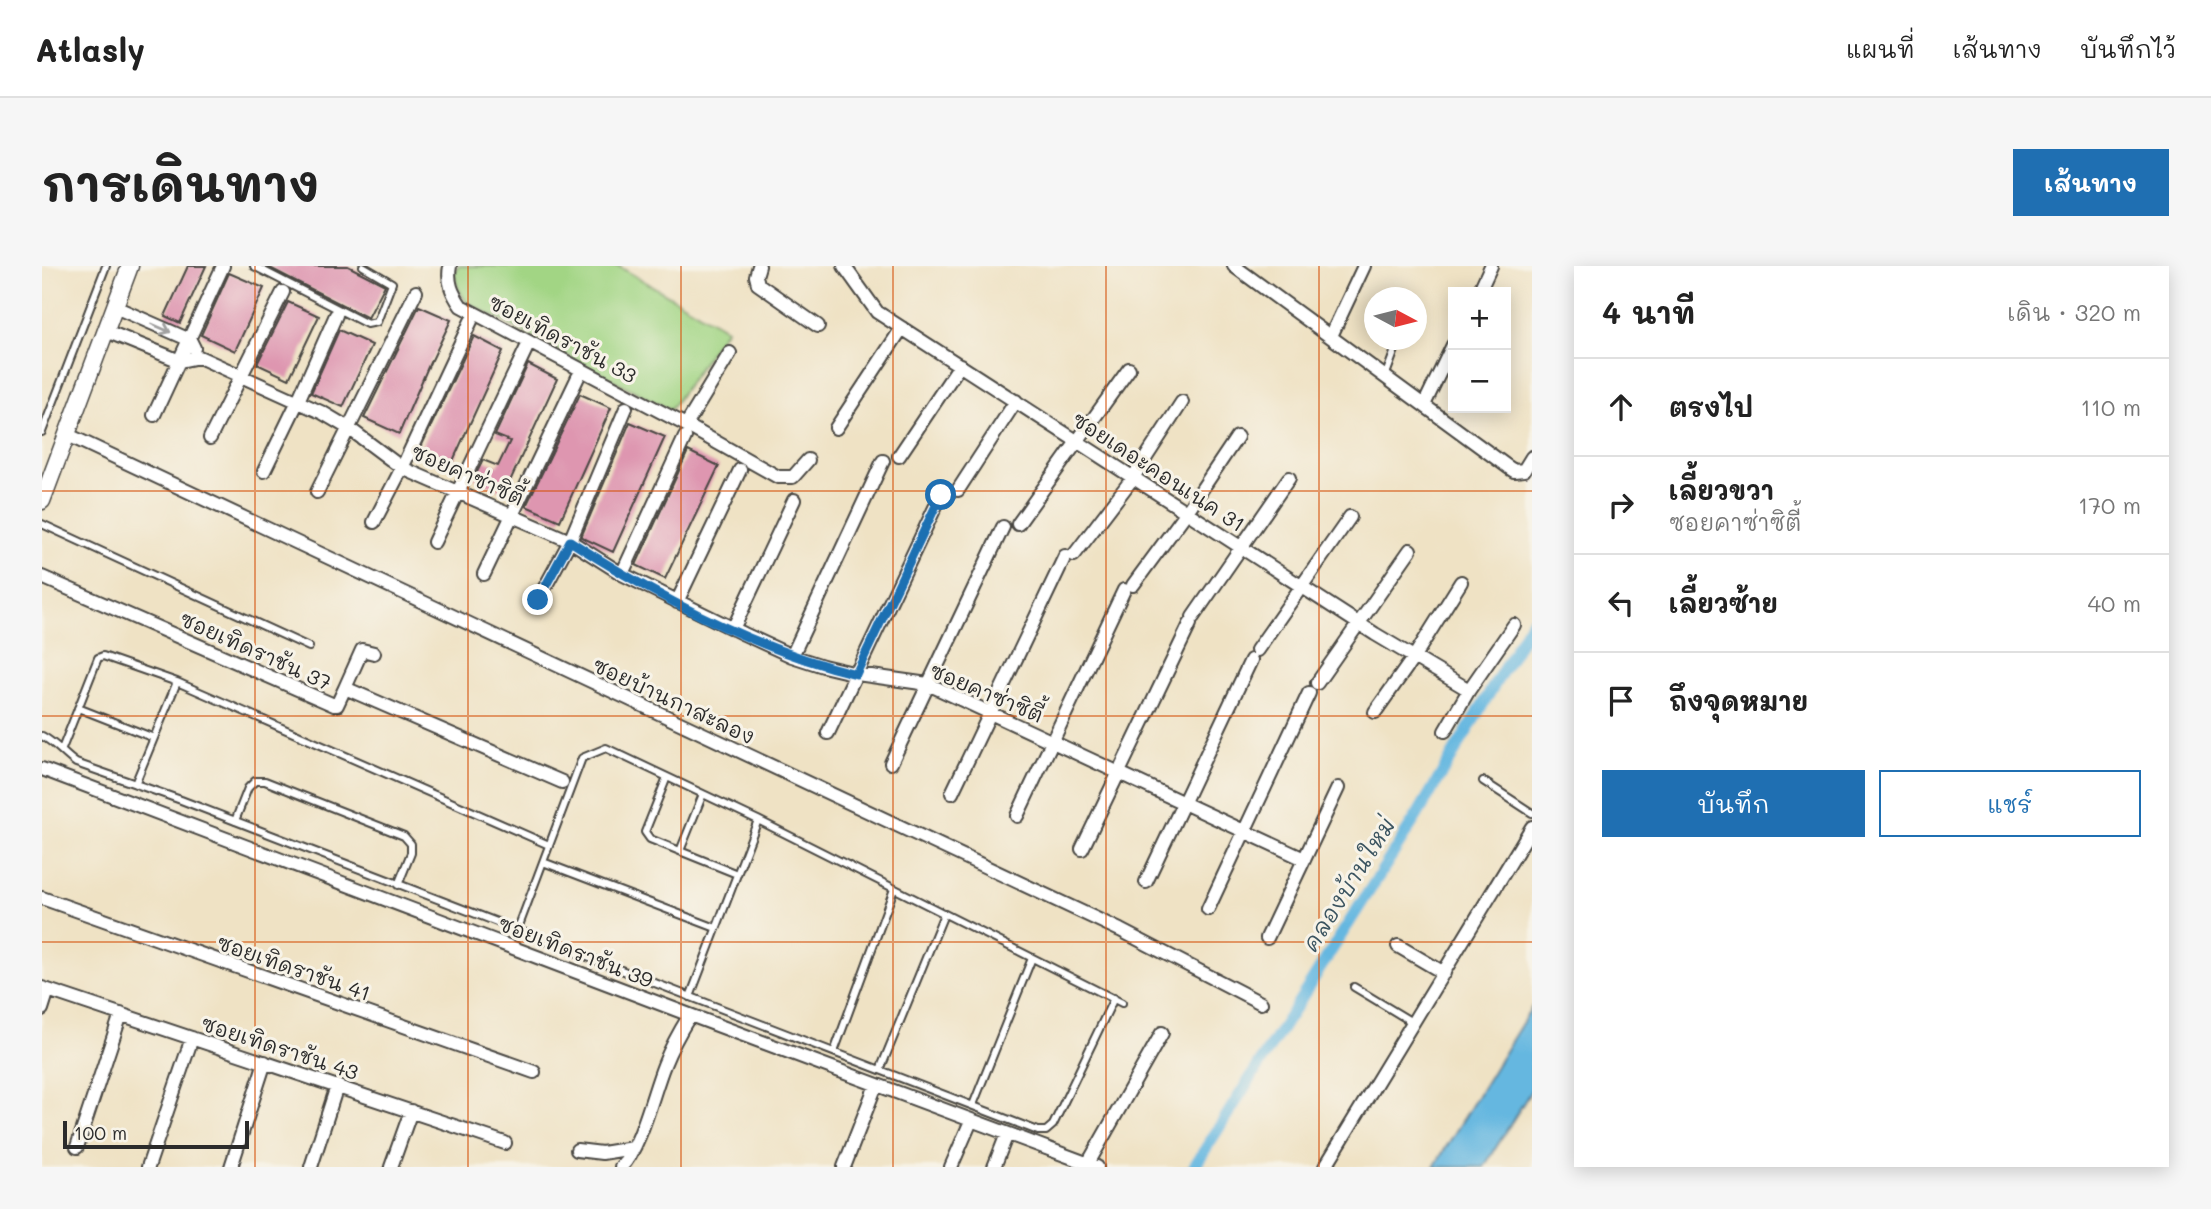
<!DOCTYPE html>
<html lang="th">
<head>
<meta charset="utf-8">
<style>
  body { margin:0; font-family:Mali,"Playpen Sans Thai",sans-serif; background:#f6f6f6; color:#222 }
  .controls { position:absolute; right:21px; top:21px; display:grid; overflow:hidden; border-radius:0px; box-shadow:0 4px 18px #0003 }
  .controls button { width:63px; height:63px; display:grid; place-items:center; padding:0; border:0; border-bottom:2px solid #e0e0e0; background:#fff; color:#222; font:35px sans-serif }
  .compass { position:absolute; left:1322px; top:21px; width:63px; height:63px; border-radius:50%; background:#fff; box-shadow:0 4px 18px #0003; rotate:97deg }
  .scale { position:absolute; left:21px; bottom:18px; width:186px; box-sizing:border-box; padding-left:7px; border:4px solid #2b2b2b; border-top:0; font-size:19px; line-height:24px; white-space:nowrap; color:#2b2b2b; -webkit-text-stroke:5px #f7f3e8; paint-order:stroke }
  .stop { position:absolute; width:21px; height:21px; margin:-16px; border:5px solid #1f6fb2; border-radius:50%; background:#fff }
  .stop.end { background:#1f6fb2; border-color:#fff; box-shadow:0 2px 7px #0008 }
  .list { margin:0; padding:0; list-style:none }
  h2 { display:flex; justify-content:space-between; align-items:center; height:91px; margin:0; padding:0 28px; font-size:30px }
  h2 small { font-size:23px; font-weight:400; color:#767676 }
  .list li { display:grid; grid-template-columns:46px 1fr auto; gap:21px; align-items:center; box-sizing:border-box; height:98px; padding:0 28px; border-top:2px solid #e0e0e0 }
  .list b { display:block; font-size:26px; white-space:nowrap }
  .list p { margin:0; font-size:23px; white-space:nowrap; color:#767676 }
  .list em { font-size:23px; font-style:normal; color:#767676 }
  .actions { display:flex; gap:14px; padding:21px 28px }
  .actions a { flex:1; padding:16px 0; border:2px solid #1f6fb2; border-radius:0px; text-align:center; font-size:24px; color:#1f6fb2 }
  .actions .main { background:#1f6fb2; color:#fff }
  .icon { flex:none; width:38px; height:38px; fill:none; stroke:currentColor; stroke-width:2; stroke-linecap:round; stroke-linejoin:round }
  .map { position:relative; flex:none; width:1490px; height:901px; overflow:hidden; border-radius:0px }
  header { display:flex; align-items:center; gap:42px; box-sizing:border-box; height:98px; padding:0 35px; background:#fff; border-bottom:2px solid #e0e0e0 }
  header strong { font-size:33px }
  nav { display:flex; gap:38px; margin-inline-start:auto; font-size:24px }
  .intro { display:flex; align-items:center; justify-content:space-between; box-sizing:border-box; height:168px; padding:0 42px }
  h1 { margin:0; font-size:49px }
  .button { padding:18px 32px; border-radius:0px; background:#1f6fb2; color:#fff; font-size:24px; font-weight:700 }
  main { display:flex; gap:42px; padding:0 42px }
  aside { flex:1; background:#fff; border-radius:0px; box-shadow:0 4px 18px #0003 }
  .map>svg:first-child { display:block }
  .green { fill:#a2d584; stroke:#668058; stroke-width:2 }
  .water { fill:#65b7e0; stroke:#487186; stroke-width:2 }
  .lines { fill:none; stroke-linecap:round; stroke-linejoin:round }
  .canal { stroke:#65b7e0; stroke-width:12 }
  .building { fill:#de96b0 }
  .service-casing { stroke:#484642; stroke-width:10 }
  .minor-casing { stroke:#484642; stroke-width:16 }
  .tertiary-casing { stroke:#484642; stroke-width:19 }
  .service { stroke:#fff; stroke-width:6 }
  .minor { stroke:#fff; stroke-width:12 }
  .tertiary { stroke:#fff; stroke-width:16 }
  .oneway { stroke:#a0a0a0 }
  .route { stroke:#1f6fb2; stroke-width:9 }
  .grid { fill:none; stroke:#d5540f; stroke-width:2; stroke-opacity:0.55 }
  .labels { text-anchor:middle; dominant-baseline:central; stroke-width:6; stroke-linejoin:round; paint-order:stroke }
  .street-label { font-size:21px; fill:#2b2b2b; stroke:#f7f3e8 }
  .water-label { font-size:23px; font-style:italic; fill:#3c5561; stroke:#f7f3e8 }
</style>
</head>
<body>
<header>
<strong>Atlasly</strong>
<nav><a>แผนที่</a><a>เส้นทาง</a><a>บันทึกไว้</a></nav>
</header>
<div class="intro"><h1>การเดินทาง</h1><a class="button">เส้นทาง</a></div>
<main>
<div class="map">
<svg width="1490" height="901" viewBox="0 0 1490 901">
  <rect width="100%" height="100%" fill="#f7f3e8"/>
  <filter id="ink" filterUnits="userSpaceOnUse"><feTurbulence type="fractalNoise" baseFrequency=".0143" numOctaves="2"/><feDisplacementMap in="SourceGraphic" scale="14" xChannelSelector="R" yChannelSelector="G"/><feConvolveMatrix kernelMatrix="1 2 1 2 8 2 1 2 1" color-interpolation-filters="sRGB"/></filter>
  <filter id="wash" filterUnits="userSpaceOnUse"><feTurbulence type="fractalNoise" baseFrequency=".00686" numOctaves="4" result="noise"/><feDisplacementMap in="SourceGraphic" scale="28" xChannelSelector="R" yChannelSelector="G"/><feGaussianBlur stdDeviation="1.57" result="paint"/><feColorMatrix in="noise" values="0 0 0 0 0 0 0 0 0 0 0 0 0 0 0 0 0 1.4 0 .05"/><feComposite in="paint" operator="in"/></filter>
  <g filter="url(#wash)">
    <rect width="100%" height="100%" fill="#efe2c4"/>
    <path class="green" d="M416,0H576L684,63L628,144L424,36L416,22L412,7Z"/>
    <path class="water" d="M1490,741V823L1442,901H1392Z"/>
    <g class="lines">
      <path class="canal" d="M1152,901L1376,548L1490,355"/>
    </g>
    <g id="blocks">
      <path class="building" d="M146,0H164L138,57L123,50Z
        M224,0H306L343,19L326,52Z
        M187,7L222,22L193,85L159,69Z
        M246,36L277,50L247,113L215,98Z
        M377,40L409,54L390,94H389L357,168L322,152Z
        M297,64L330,79L301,141L269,127Z
        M432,70L461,85L410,197L378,183Z
        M486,98L515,113L463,226L432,212L441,194L456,200L468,175L453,169Z
        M538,128L569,142L518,255L484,240Z
        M588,156L623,171L571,286L539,271Z
        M646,185L677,200L623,313L594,299Z"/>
    </g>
  </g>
  <g filter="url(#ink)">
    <use href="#blocks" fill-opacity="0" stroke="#484642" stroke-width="2"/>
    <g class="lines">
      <defs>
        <path id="service" d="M212,0L325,58L335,56L350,17L321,0
          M1343,111L1353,84
          M0,166L64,0
          M0,258L267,381
          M36,442L112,472
          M0,470C14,477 22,489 34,497L139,534L996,865H1004L1011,859L1072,732
          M20,483L56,392L61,390L135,416L507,579
          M625,511L603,566L608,573L695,608
          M1441,515L1490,547
          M93,518L135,416
          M193,555L206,522L213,515H223L362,570L369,578V587L356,619
          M638,585L661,528
          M501,596L674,662
          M475,665L540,492L564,482L716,554L1080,737
          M1312,721L1370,756
          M648,731L716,554
          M792,786L852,623
          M838,804L902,648
          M931,839L990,692"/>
        <path id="minor" d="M408,0C405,16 410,27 419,40L644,159L736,211H751L766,194
          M717,0L714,10L716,18L776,60
          M802,0L835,46L1333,368L1427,424
          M1192,0L1466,201L1472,205L1482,204L1490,191
          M1437,26L1449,0
          M73,41L148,74L152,82
          M64,65L138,95L157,91L281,147L308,163L360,202L528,275L580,308L702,368L750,390L781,400L815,408L886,418L1262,593
          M1289,70L1322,0
          M1382,139L1411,79
          M112,149L181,0
          M644,159L688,87
          M794,162L860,62
          M26,169L1078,664L1219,737
          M168,172L241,26
          M857,190L918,99
          M222,205L256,135L294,49
          M916,224L974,135
          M275,226L374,26
          M332,256L360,202L429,55
          M976,258L1087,103
          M392,276L484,83
          M1032,289L1090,213L1140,136
          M442,308L536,111
          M580,308L643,171
          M0,311L292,439H295L303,422L520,516
          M1091,319L1144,247L1195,171
          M496,334L528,275L584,142
          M635,336L698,204
          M1151,351L1247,212
          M691,363L752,234
          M1215,384L1308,251
          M750,390L841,195
          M1275,417L1368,284
          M303,422L320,384L332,387
          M1333,446L1372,391L1419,316
          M1403,465L1427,424L1472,359
          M786,467L899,229
          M849,497L961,261
          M0,503L648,749L1055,901
          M910,527L1023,290
          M975,550L1082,324
          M1040,583L1148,358
          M1104,616L1209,394
          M0,632L492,806
          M1166,643L1267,427
          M1225,672L1296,522
          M1356,680L1402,707
          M0,722L463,877
          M0,743L6,724
          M35,881L79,748
          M535,884L560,887L591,882
          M106,901L150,772
          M189,901L223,796
          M269,901L295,820
          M349,901L369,845
          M579,901C599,881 611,826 622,799C629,781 638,765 648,749
          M802,901L834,819
          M909,901L929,855
          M952,901L965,868
          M1044,901L1120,767
          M1283,901L1490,561"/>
        <path id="tertiary" d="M0,235L88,0"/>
      </defs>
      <use href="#service" class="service-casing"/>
      <use href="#minor" class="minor-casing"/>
      <use href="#tertiary" class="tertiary-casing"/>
      <use href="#service" class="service"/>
      <use href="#minor" class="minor"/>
      <use href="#tertiary" class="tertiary"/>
    </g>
    <defs><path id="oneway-shaft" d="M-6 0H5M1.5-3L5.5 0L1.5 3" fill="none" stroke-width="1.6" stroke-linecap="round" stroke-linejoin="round" transform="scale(1.75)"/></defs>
    <use class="oneway" href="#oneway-shaft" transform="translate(119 62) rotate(24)"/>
  </g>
  <g class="lines" filter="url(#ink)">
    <path class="route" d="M496,334L528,275C613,330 715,384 814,408L899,229"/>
  </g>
  <path class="grid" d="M213,0V901M426,0V901M639,0V901M851,0V901M1064,0V901M1277,0V901M0,225H1490M0,450H1490M0,676H1490"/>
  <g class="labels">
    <g class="street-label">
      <text transform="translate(521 72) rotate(28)">ซอยเทิดราชัน 33</text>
      <text transform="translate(1117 205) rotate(33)">ซอยเดอะคอนเนค 31</text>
      <text transform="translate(426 208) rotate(24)">ซอยคาซ่าซิตี้</text>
      <text transform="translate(214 384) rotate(24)">ซอยเทิดราชัน 37</text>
      <text transform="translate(945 426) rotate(23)">ซอยคาซ่าซิตี้</text>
      <text transform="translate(632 434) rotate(25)">ซอยบ้านกาสะลอง</text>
      <text transform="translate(534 685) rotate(21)">ซอยเทิดราชัน 39</text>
      <text transform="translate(252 701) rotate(19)">ซอยเทิดราชัน 41</text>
      <text transform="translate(238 781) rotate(18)">ซอยเทิดราชัน 43</text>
    </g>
    <g class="water-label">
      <text transform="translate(1306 618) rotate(-58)">คลองบ้านใหม่</text>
    </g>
  </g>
</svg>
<div class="controls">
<button>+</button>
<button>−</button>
</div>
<svg class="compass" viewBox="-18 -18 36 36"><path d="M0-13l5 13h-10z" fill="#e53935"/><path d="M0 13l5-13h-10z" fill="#767676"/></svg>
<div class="scale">100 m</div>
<div class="stop" style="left:899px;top:229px"></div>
<div class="stop end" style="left:496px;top:334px"></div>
</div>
<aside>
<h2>4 นาที<small>เดิน · 320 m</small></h2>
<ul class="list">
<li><svg class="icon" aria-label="ahead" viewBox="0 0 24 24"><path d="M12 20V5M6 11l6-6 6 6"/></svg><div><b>ตรงไป</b></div><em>110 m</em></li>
<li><svg class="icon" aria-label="right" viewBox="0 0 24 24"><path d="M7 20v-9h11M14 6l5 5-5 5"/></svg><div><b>เลี้ยวขวา</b><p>ซอยคาซ่าซิตี้</p></div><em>170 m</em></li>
<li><svg class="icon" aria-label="left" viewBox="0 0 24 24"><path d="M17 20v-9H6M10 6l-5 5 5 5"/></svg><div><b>เลี้ยวซ้าย</b></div><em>40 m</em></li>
<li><svg class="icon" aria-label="arrive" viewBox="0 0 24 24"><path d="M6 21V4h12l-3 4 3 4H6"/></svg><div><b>ถึงจุดหมาย</b></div></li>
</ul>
<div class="actions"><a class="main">บันทึก</a><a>แชร์</a></div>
</aside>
</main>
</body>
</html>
